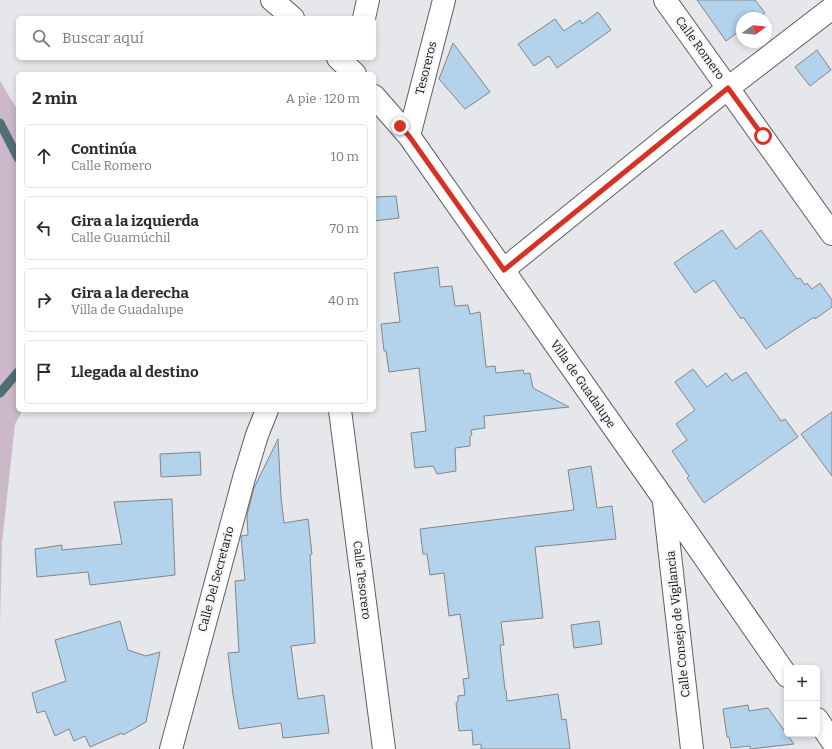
<!DOCTYPE html>
<html lang="es">
<head>
<meta charset="utf-8">
<style>
  body { margin:0; font-family:Bitter,serif; background:#f2f2f3; color:#2b2b33 }
  .controls { position:absolute; right:12px; bottom:12px; display:grid; overflow:hidden; border-radius:6px; box-shadow:0 2px 6px #0003 }
  .controls button { width:36px; height:36px; display:grid; place-items:center; padding:0; border:0; border-bottom:1px solid #e1e1e2; background:#fff; color:#2b2b33; font:20px sans-serif }
  .compass { position:absolute; left:736px; top:12px; width:36px; height:36px; border-radius:50%; background:#fff; box-shadow:0 2px 6px #0003; rotate:75deg }
  .stop { position:absolute; width:12px; height:12px; margin:-9px; border:3px solid #d93025; border-radius:50%; background:#fff }
  .stop.end { background:#d93025; border-color:#fff; box-shadow:0 1px 4px #0008 }
  .list { margin:0; padding:0; list-style:none }
  h2 { display:flex; justify-content:space-between; align-items:center; height:52px; margin:0; padding:0 16px; font-size:17px }
  h2 small { font-size:13px; font-weight:400; color:#7c7c81 }
  .list li { display:grid; grid-template-columns:26px 1fr auto; gap:12px; align-items:center; box-sizing:border-box; height:64px; margin:0 8px 8px; padding:0 8px; border:1px solid #e1e1e2; border-radius:6px }
  .list b { display:block; font-size:15px; white-space:nowrap }
  .list p { margin:0; font-size:13px; white-space:nowrap; color:#7c7c81 }
  .list em { font-size:13px; font-style:normal; color:#7c7c81 }
  .icon { flex:none; width:22px; height:22px; fill:none; stroke:currentColor; stroke-width:2; stroke-linecap:round; stroke-linejoin:round }
  .map { position:relative; flex:none; width:832px; height:749px; overflow:hidden }
  .search { position:absolute; background:#fff; box-shadow:0 2px 6px #0003; left:16px; top:16px; width:360px; height:44px; display:flex; align-items:center; gap:10px; box-sizing:border-box; padding:0 14px; border-radius:6px; color:#7c7c81; font-size:15px }
  .panel { position:absolute; background:#fff; box-shadow:0 2px 6px #0003; left:16px; top:72px; width:360px; height:340px; border-radius:6px }
  .map>svg:first-child { display:block }
  .green { fill:#cbb8c8 }
  .lines { fill:none; stroke-linecap:round; stroke-linejoin:round }
  .stream { stroke:#506e76; stroke-width:9 }
  .building { fill:#b3d3ec; stroke:#838688 }
  .street-casing { stroke:#5e5f62; stroke-width:24 }
  .street { stroke:#fff; stroke-width:22 }
  .route { stroke:#d93025; stroke-width:5 }
  .labels { text-anchor:middle; dominant-baseline:central; stroke-width:4; stroke-linejoin:round; paint-order:stroke }
  .street-label { font-size:12px; fill:#131415; stroke:#f4f5f8 }
</style>
</head>
<body>
<div class="map">
<svg width="832" height="749" viewBox="0 0 832 749">
  <rect width="100%" height="100%" fill="#e6e7eb"/>
  <path class="green" d="M0,81L18,111V410H23L15,424L2,543L0,625Z"/>
  <g class="lines">
    <path class="stream" d="M0,123L18,158
      M0,393L18,372"/>
  </g>
  <path class="building" d="M697,0H755L765,13L758,18H742V29L726,41Z
    M598,12L611,30L557,68L549,56L534,66L518,44L555,19L564,31L580,20L582,24Z
    M453,43L490,92L465,109L439,79Z
    M817,50L831,70L810,86L795,67Z
    M396,196L399,218L374,221V197Z
    M722,230L736,249L761,230L797,279L800,278L805,285L807,283L812,289L820,283L832,300V307L815,319L814,317L766,349L743,317L741,319L714,280L695,293L674,263Z
    M438,267L440,287L452,286L455,306L468,305L470,314L480,312L486,367L495,366L496,373L523,370L524,374L530,373L533,388L569,407L484,416L485,428L471,430L472,435L470,436V446L455,448L456,471L437,474L433,466L415,468L411,433L426,431L419,368L389,372L386,351H384L381,324L400,322L394,273Z
    M693,369L707,387L726,373L732,381L746,372L781,421L785,419L798,437L704,503L687,478L689,476L672,451L687,440L676,424L695,410L675,382Z
    M832,412V476L801,434Z
    M278,439L281,497L284,523L308,519L312,554L310,555L315,643L291,646L298,699L324,695L329,733L283,738L281,723L239,729L233,695L228,653L239,652L235,581L245,580L241,537V536L248,535L247,515L254,488Z
    M200,452L201,475L161,477L160,454Z
    M591,466L597,508L612,506L616,539L535,547L543,618L501,622L504,645H500L505,690H506L507,701L558,694L562,720L566,719L570,749H481V744L473,745L472,730L459,731L456,703L458,701V696L465,695L463,679L469,678L460,614L449,616L444,573L430,575L427,554H423L420,529L574,510L568,470Z
    M172,499L175,575L90,585L88,572L37,577L35,549L62,545V550L122,544L114,502Z
    M120,621L128,650L146,656L160,652L146,722L123,735L122,733L90,747L85,736L74,741L69,729L55,736L45,711L37,713L32,693L66,681L55,640Z
    M599,621L602,644L574,648L571,625Z
    M748,705L749,711L768,708L794,744L750,749V746L731,748L729,737H727L723,709Z"/>
  <g class="lines">
    <defs>
      <path id="street" d="M272,0L293,18
        M665,0L832,234
        M364,18L368,0
        M338,58L355,74
        M374,96L409,136L664,499L787,676
        M409,136L444,0
        M503,270L728,88L832,8
        M340,410L384,749
        M664,502L692,749
        M817,719L832,741
        M171,749L244,478L257,435L267,410"/>
    </defs>
    <use href="#street" class="street-casing"/>
    <use href="#street" class="street"/>
  </g>
  <g class="lines">
    <path class="route" d="M400,126L409,136L504,270L728,88L763,136"/>
  </g>
  <g class="labels">
    <g class="street-label">
      <text transform="translate(700 48) rotate(54)">Calle Romero</text>
      <text transform="translate(426 68) rotate(-76)">Tesoreros</text>
      <text transform="translate(583 384) rotate(55)">Villa de Guadalupe</text>
      <text transform="translate(216 579) rotate(-75)">Calle Del Secretario</text>
      <text transform="translate(362 580) rotate(83)">Calle Tesorero</text>
      <text transform="translate(678 624) rotate(-96)">Calle Consejo de Vigilancia</text>
    </g>
  </g>
</svg>
<div class="controls">
<button>+</button>
<button>−</button>
</div>
<svg class="compass" viewBox="-18 -18 36 36"><path d="M0-13l5 13h-10z" fill="#e53935"/><path d="M0 13l5-13h-10z" fill="#7c7c81"/></svg>
<div class="stop" style="left:763px;top:136px"></div>
<div class="stop end" style="left:400px;top:126px"></div>
<div class="search"><svg class="icon" aria-label="search" viewBox="0 0 24 24"><circle cx="10" cy="10" r="6"/><path d="M15 15l6 6"/></svg>Buscar aquí</div>
<section class="panel">
<h2>2 min<small>A pie · 120 m</small></h2>
<ul class="list">
<li><svg class="icon" aria-label="ahead" viewBox="0 0 24 24"><path d="M12 20V5M6 11l6-6 6 6"/></svg><div><b>Continúa</b><p>Calle Romero</p></div><em>10 m</em></li>
<li><svg class="icon" aria-label="left" viewBox="0 0 24 24"><path d="M17 20v-9H6M10 6l-5 5 5 5"/></svg><div><b>Gira a la izquierda</b><p>Calle Guamúchil</p></div><em>70 m</em></li>
<li><svg class="icon" aria-label="right" viewBox="0 0 24 24"><path d="M7 20v-9h11M14 6l5 5-5 5"/></svg><div><b>Gira a la derecha</b><p>Villa de Guadalupe</p></div><em>40 m</em></li>
<li><svg class="icon" aria-label="arrive" viewBox="0 0 24 24"><path d="M6 21V4h12l-3 4 3 4H6"/></svg><div><b>Llegada al destino</b></div></li>
</ul>
</section>
</div>
</body>
</html>
